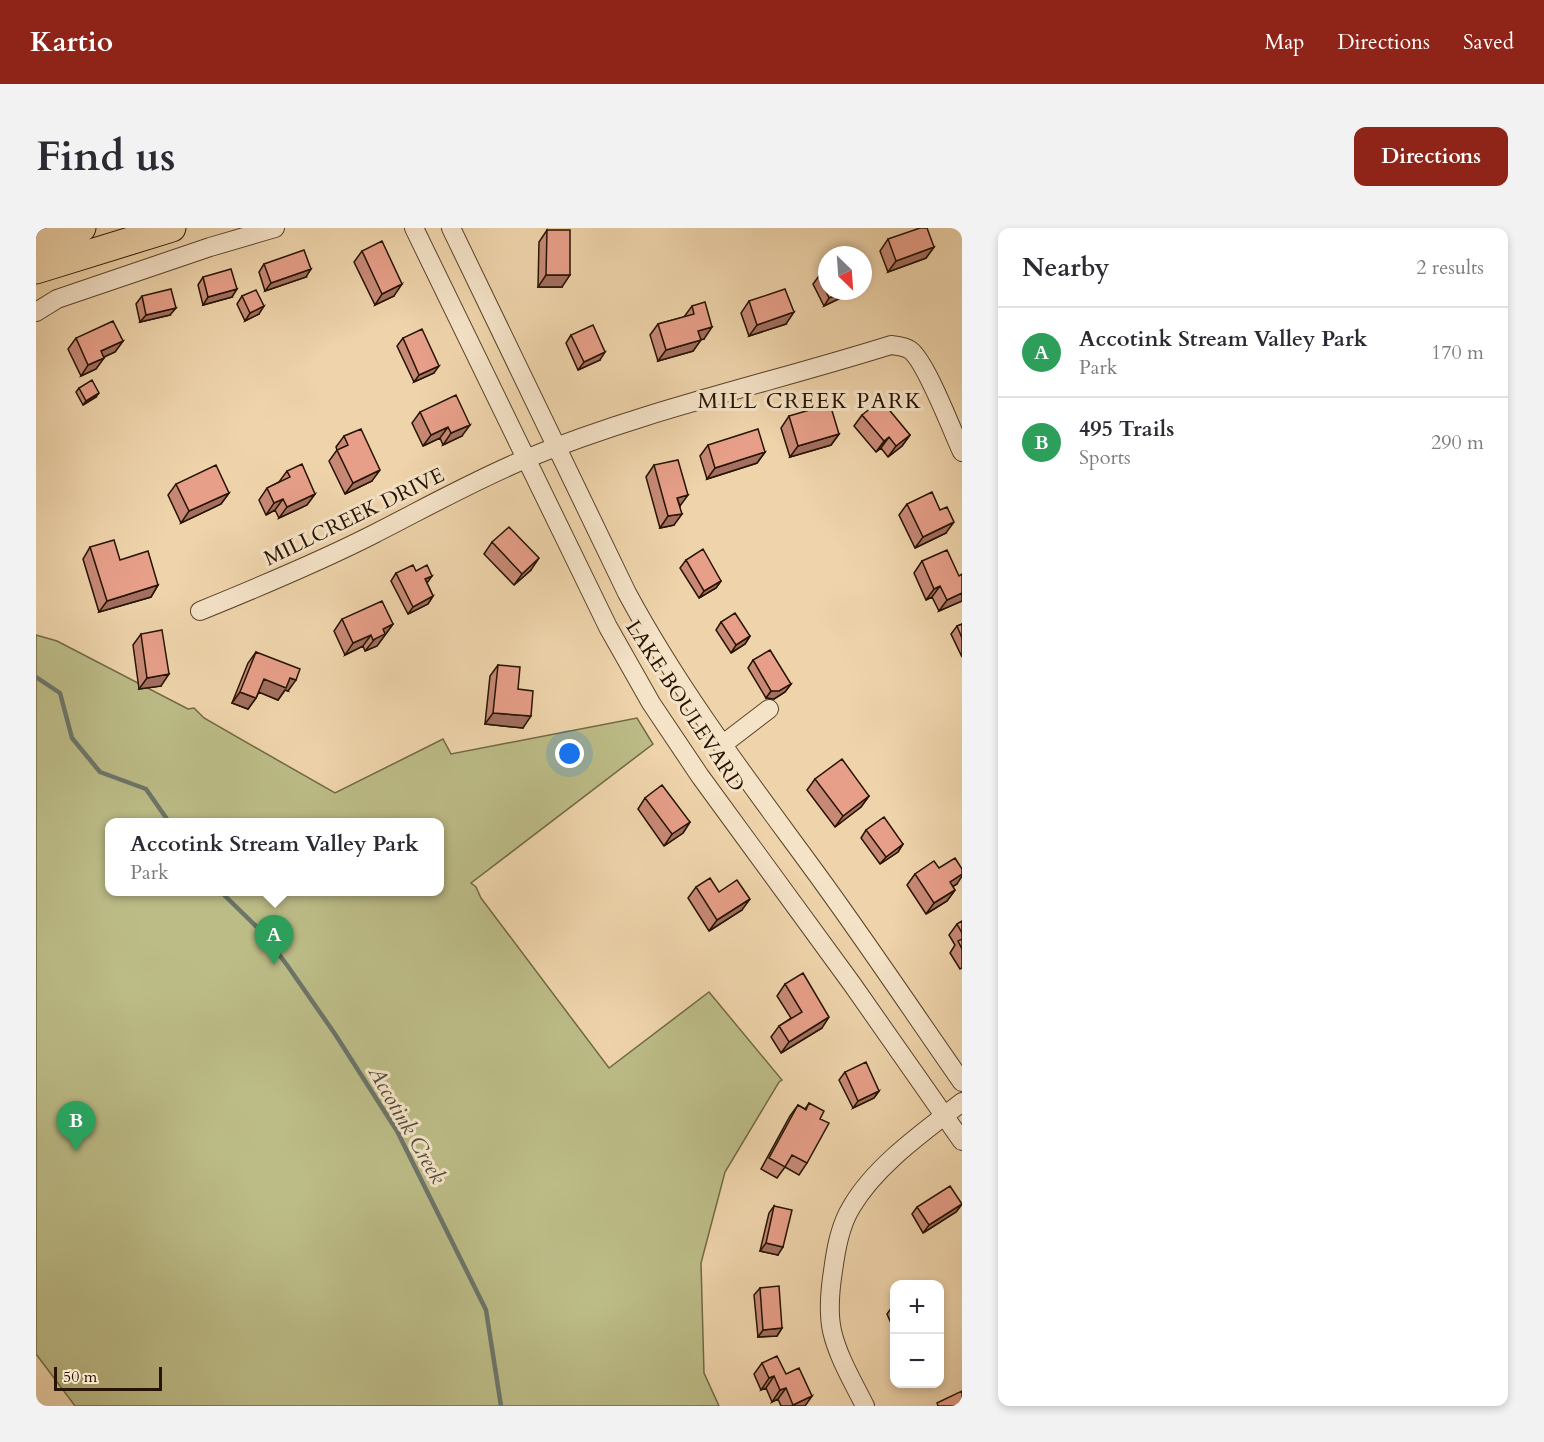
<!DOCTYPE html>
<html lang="en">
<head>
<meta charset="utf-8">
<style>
  body { margin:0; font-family:Cardo,serif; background:#f2f2f3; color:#2b2b33 }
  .controls { position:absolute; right:18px; bottom:18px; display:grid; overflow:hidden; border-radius:12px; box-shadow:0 3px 9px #0003 }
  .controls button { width:54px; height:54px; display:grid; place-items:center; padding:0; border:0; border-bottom:2px solid #e1e1e2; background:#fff; color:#2b2b33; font:30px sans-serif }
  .compass { position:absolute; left:782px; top:18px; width:54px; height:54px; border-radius:50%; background:#fff; box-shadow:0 3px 9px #0003; rotate:155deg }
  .scale { position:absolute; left:18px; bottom:15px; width:108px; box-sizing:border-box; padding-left:6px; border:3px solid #261300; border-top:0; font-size:16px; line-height:21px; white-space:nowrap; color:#261300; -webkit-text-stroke:4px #f5e3c8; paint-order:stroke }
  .you { position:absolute; left:534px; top:526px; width:21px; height:21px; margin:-15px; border:4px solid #fff; border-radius:50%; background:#1a73e8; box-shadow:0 0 0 9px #1a73e833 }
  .badge { display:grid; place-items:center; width:39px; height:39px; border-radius:50%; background:#8f2418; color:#fff; font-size:20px; font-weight:700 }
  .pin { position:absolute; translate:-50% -50px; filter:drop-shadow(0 2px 3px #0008) }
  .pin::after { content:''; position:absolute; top:32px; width:21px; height:18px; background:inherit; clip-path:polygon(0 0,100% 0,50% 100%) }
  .popup { position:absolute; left:69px; top:590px; width:339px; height:78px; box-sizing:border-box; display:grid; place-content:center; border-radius:12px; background:#fff; filter:drop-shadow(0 2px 4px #0005); font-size:20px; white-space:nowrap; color:#7c7c81 }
  .popup b { font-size:22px; color:#2b2b33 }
  .popup::after { content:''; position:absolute; left:50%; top:100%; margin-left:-12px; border:12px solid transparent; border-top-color:#fff }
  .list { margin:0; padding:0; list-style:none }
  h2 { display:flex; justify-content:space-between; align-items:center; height:78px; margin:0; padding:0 24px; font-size:26px }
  h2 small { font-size:20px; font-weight:400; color:#7c7c81 }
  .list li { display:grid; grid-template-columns:39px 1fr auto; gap:18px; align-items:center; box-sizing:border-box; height:90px; padding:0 24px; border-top:2px solid #e1e1e2 }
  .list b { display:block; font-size:22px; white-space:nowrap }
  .list p { margin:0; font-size:20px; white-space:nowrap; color:#7c7c81 }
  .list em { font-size:20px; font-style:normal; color:#7c7c81 }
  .map { position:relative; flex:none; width:926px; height:1178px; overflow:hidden; border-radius:12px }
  header { display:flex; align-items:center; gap:36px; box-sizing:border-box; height:84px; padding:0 30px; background:#8f2418; color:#fff }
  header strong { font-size:28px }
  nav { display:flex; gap:33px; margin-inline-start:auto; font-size:21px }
  .intro { display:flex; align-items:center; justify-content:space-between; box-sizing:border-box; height:144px; padding:0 36px }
  h1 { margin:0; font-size:42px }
  .button { padding:15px 27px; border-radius:12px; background:#8f2418; color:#fff; font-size:21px; font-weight:700 }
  main { display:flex; gap:36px; padding:0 36px }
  aside { flex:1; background:#fff; border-radius:12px; box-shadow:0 3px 9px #0003 }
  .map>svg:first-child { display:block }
  .green { fill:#bcbc87; stroke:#716844; stroke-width:1.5; fill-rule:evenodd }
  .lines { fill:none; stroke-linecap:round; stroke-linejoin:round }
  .stream { stroke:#6c7569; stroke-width:4.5 }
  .minor-casing { stroke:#58432b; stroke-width:20 }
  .primary-casing { stroke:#261300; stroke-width:29 }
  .minor { stroke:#f5e3c8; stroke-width:18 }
  .primary { stroke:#efd4ab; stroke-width:27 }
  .wall { fill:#c78976; stroke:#261300; stroke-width:1.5 }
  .shaded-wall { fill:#a26f60; stroke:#261300; stroke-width:1.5 }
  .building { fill:#e79f89; stroke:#261300; stroke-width:1.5 }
  .labels { text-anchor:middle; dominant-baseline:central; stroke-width:6; stroke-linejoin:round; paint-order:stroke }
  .street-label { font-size:21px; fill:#261300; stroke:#f5e3c8 }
  .neighbourhood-label { font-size:22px; letter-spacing:1.5px; fill:#261300; stroke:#f5e3c8 }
  .water-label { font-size:22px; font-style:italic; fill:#4f4c3d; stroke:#f5e3c8 }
</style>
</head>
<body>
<header>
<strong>Kartio</strong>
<nav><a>Map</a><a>Directions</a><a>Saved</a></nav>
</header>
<div class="intro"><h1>Find us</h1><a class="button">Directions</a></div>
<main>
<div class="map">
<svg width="926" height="1178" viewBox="0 0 926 1178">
  <rect width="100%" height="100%" fill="#efd4ab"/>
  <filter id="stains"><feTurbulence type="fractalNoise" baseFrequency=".00333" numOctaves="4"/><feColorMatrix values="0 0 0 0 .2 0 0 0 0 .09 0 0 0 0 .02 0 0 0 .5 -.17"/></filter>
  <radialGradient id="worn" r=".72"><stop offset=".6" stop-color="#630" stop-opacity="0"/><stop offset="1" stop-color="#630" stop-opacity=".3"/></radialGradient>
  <path class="green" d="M0,407L21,413L152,481L158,480L168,490L299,565L407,511L415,526L601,490L617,516L435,655L440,659L445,670L573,840L673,764L746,852L743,854L689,944L665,1035L668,1145L683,1178H39L0,1126ZM73,594H403V664H73Z"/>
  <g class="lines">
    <path class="stream" d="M0,449L24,465L36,510L64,544L110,561L133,594
      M185,664L226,704L251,737L299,806L361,903L450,1082L465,1178"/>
    <defs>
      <path id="minor" d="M378,0L572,399L615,475L664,548L816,756L926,913
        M415,0L591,365C647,469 719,561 788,656C835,721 880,788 926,854
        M0,84L21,71L174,19L239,0
        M164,383C223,359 281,335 338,306C389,280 439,252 492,230C609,182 734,155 855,117C862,118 868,118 874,122C890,133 916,203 926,224
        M686,517L733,481
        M829,1178C817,1154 802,1129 796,1103C792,1084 794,1062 797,1043C800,1021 804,997 816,978C840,937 889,903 926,874"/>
      <path id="primary" d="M0,14L46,0
        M0,42L136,0"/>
    </defs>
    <use href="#minor" class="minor-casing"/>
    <use href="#primary" class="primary-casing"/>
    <use href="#minor" class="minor"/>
    <use href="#primary" class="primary"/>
  </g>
  <path class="wall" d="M511,2L526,59H502L503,14Z
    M852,11L898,19L890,30L852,44L844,23Z
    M326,23L358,68L339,77L318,34Z
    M228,36L270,49L229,63L223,44Z
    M783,48L819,63L788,78L777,56Z
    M167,49L196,69L167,77L162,57Z
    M106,68L134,87L104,94L100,76Z
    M206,68L223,86L209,93L201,76Z
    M713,73L750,96L713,108L705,85Z
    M656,78L668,111H665L657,123L622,133L614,107L622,96L648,89Z
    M535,107L564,132L542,142L530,115Z
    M40,110L87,113L79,124L68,129L60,141L45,148L32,121Z
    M367,110L398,145L378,154L361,118Z
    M43,160L60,169L47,177L40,164Z
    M384,184L426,208L407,217L404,210L387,218L376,195Z
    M826,187L874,207L866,218L852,229L845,220L840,224L818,198Z
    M753,188L803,206L795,217L754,229L745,200Z
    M308,208L336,253L309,266L293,233L301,222L300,219Z
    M672,217L729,224L721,235L671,251L664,228Z
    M618,237L644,278L638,297L624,300L610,249Z
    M251,243L279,266L271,277L243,290L239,282L230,287L223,272L231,260L243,254Z
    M140,256L193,265L185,276L145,295L132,267Z
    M871,276L910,305L879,320L863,287Z
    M456,314L495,342L478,357L448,326Z
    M54,319L84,332L122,357L115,369L63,384L47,331Z
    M650,332L685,353L680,360L663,370L644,340Z
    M886,333L926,373L903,383L896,369L890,372L878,345Z
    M380,343L391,355L397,368L392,376L372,386L355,353L360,345Z
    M306,391L357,396L341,418L329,423L327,418L309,427L298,403Z
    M685,394L714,408L709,416L695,425L680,402Z
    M926,396V429L915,406L921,398Z
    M105,406L125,458L103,461L97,417Z
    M220,424L252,463L249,462L242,472L223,464L220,470L212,481L196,475L212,435Z
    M717,432L755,456L749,464L738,471L730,470L712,440Z
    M462,437L482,461L487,500L449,496L454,448Z
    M779,551L833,568L825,579L799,599L771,562Z
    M609,570L654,594L647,605L628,618L602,581Z
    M830,602L867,616L862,624L844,636L825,610Z
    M903,640L921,656L916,659L919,662L911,673L890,686L871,657L879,646Z
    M660,659L683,664L706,682L673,703L652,670Z
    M926,693V740L924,741L914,725L919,717L913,707L921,696Z
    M749,756L786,800L745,825L735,809L743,798L755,790L741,768Z
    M809,844L843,863L838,870L817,880L803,852Z
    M773,875L784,891L771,935L763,947L749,939L741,950L725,941L754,888L762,877L769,881Z
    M926,976L920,984L887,1005L876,986L881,979Z
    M738,978L742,1027L724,1023L733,985Z
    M724,1060L746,1100L741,1108L722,1109L718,1067Z
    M858,1077V1102L851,1086L856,1079Z
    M726,1135L750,1146L769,1178H745L742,1171L736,1174L730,1160L725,1162L718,1146Z"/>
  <path class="shaded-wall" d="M898,19L890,30L852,44L860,33Z
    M275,41L270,49L229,63L235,55Z
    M510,47H534L526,59H502Z
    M366,56L358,68L339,77L346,66Z
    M201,61L196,69L167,77L172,69Z
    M808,63H819L788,78L793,70Z
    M228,78L223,86L209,93L214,85Z
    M140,80L134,87L104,94L110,87Z
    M758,84L750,96L713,108L721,97Z
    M676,99L668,111L654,114L662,103Z
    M665,112L657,123L622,133L630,122Z
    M87,113L79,124L57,134L65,123Z
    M569,124L564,132L542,142L548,134Z
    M68,130L60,141L45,148L52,137Z
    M403,138L398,145L378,154L383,147Z
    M63,165L60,169L47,177L50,173Z
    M434,197L426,208L407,217L415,205Z
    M412,199L404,210L387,218L395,207Z
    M803,206L795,217L754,229L762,218Z
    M874,207L866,218L852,229L860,218Z
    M853,209L845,220L840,224L848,213Z
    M729,224L721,235L671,251L679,240Z
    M344,242L336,253L309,266L317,255Z
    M193,265L185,276L145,295L153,283Z
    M279,266L271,277L243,290L251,279Z
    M652,267L644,278L641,270Z
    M247,271L239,282L230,287L238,275Z
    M646,286L638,297L624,300L632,288Z
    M918,294L910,305L879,320L887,309Z
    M503,330L495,342L478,357L486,346Z
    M396,348L391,355L389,351Z
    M685,353L680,360L663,370L668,363Z
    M122,357L115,369L63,384L71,373Z
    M904,358L896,369L890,372L898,361Z
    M926,365V373L903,383L911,372Z
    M397,368L392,376L372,386L377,379Z
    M357,396L341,418L329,423L347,401Z
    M335,407L327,418L309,427L317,415Z
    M714,408L709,416L695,425L700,417Z
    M133,446L125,458L103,461L111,450Z
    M254,450L260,452L252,463L249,462L242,472L220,463L228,451Z
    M755,456L749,464L738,471L730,470L735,463Z
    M204,464L220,470L212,481L196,475Z
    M457,485L495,488L487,500L449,496Z
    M833,568L825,579L799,599L807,588Z
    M654,594L647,605L628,618L636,606Z
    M867,616L862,624L844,636L850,629Z
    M926,646V648L921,656L906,665L914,654Z
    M919,662L911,673L890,686L898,675Z
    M714,671L706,682L673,703L681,692Z
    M793,789L786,800L745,825L753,814Z
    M843,863L838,870L817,880L822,873Z
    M926,976L920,984L887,1005L893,997Z
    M730,1015L747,1019L742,1027L724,1023Z
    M746,1100L741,1108L722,1109L727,1102Z
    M738,1148L730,1160L725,1162L733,1150Z
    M750,1160L742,1171L736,1174L744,1162Z
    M776,1168L769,1178H756L757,1177Z"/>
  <path class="building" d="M884,0H891L898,19L860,33L852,11Z
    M511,2H534V47H510Z
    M346,13L366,56L346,66L326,23Z
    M268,22L275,41L235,55L228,36Z
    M195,41L201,61L172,69L167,49Z
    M791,44V63H808L793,70L783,48Z
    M135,61L140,80L110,87L106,68Z
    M749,61L758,84L721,97L713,73Z
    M220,62L228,78L214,85L206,68Z
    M669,74L676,99L662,103L665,112L630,122L622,96L658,86L656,78Z
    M77,93L87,113L65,123L68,130L52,137L40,110Z
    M557,97L569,124L548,134L535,107Z
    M386,101L403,138L383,147L367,110Z
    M56,152L63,165L50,173L43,160Z
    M420,167L434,197L415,205L412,199L395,207L384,184Z
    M845,172L874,207L860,218L853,209L848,213L826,187Z
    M794,176L803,206L762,218L753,188Z
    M325,201L344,242L317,255L301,222L312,217L308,208Z
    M722,201L729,224L679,240L672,217Z
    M642,232L652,267L641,270L646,286L632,288L618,237Z
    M266,236L279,266L251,279L247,271L238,275L231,260L254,249L251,243Z
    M180,237L193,265L153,283L140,256Z
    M896,264L904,282L911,279L918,294L887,309L871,276Z
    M473,299L503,330L486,346L456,314Z
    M78,312L84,332L112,323L122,357L71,373L54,319Z
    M667,321L685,353L668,363L650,332Z
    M911,322L923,348L926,346V365L911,372L904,358L898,361L886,333Z
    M377,337L380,343L391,337L396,348L389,351L397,368L377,379L360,345Z
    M346,373L357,396L347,401L349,406L337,412L335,407L317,415L306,391Z
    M699,385L714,408L700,417L685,394Z
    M926,396V410L921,398Z
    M126,402L133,446L111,450L105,406Z
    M734,422L755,456L743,463H735L717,432Z
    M220,424L264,441L260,452L254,450L250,460L228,451L220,470L204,464Z
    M462,437L484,439L482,461L497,463L495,488L457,485Z
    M806,531L833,568L807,588L779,551Z
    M626,557L654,594L636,606L609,570Z
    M848,589L867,616L850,629L830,602Z
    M919,630L926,641V646L914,654L919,662L898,675L879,646L898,633L903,640Z
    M674,650L683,664L701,652L714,671L681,692L660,659Z
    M926,693V705L921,696Z
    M926,711V721L922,713Z
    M767,745L793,789L753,814L743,798L766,784L749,756Z
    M830,834L843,863L822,873L809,844Z
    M773,875L788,883L784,891L793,895L771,935L756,927L749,939L733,930L762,877L770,882Z
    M914,958L926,976L893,997L881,979Z
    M738,978L756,982L747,1019L730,1015Z
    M743,1058L746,1100L727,1102L724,1060Z
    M741,1128L750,1146L763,1140L776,1168L757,1177L750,1160L744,1162L738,1148L733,1150L726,1135Z
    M926,1163V1178H902L901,1175Z"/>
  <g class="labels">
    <g class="street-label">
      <text transform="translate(318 289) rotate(-26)">MILLCREEK DRIVE</text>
      <text transform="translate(649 478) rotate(57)">LAKE BOULEVARD</text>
    </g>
    <g class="neighbourhood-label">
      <text x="774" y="173">MILL CREEK PARK</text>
    </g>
    <g class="water-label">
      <text transform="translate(371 897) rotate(60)">Accotink Creek</text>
    </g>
  </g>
  <rect width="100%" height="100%" filter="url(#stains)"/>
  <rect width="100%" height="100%" fill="url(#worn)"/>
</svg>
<div class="controls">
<button>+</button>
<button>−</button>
</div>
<svg class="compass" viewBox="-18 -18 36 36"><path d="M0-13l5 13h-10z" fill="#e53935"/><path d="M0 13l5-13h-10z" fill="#7c7c81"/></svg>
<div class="scale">50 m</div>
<div class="you"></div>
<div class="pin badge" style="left:238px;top:737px;background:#2e9e5b">A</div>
<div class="popup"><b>Accotink Stream Valley Park</b>Park</div>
<div class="pin badge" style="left:40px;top:923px;background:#2e9e5b">B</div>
</div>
<aside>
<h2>Nearby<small>2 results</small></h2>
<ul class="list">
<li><span class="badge" style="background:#2e9e5b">A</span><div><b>Accotink Stream Valley Park</b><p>Park</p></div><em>170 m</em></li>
<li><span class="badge" style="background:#2e9e5b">B</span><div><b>495 Trails</b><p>Sports</p></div><em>290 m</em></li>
</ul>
</aside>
</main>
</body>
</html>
